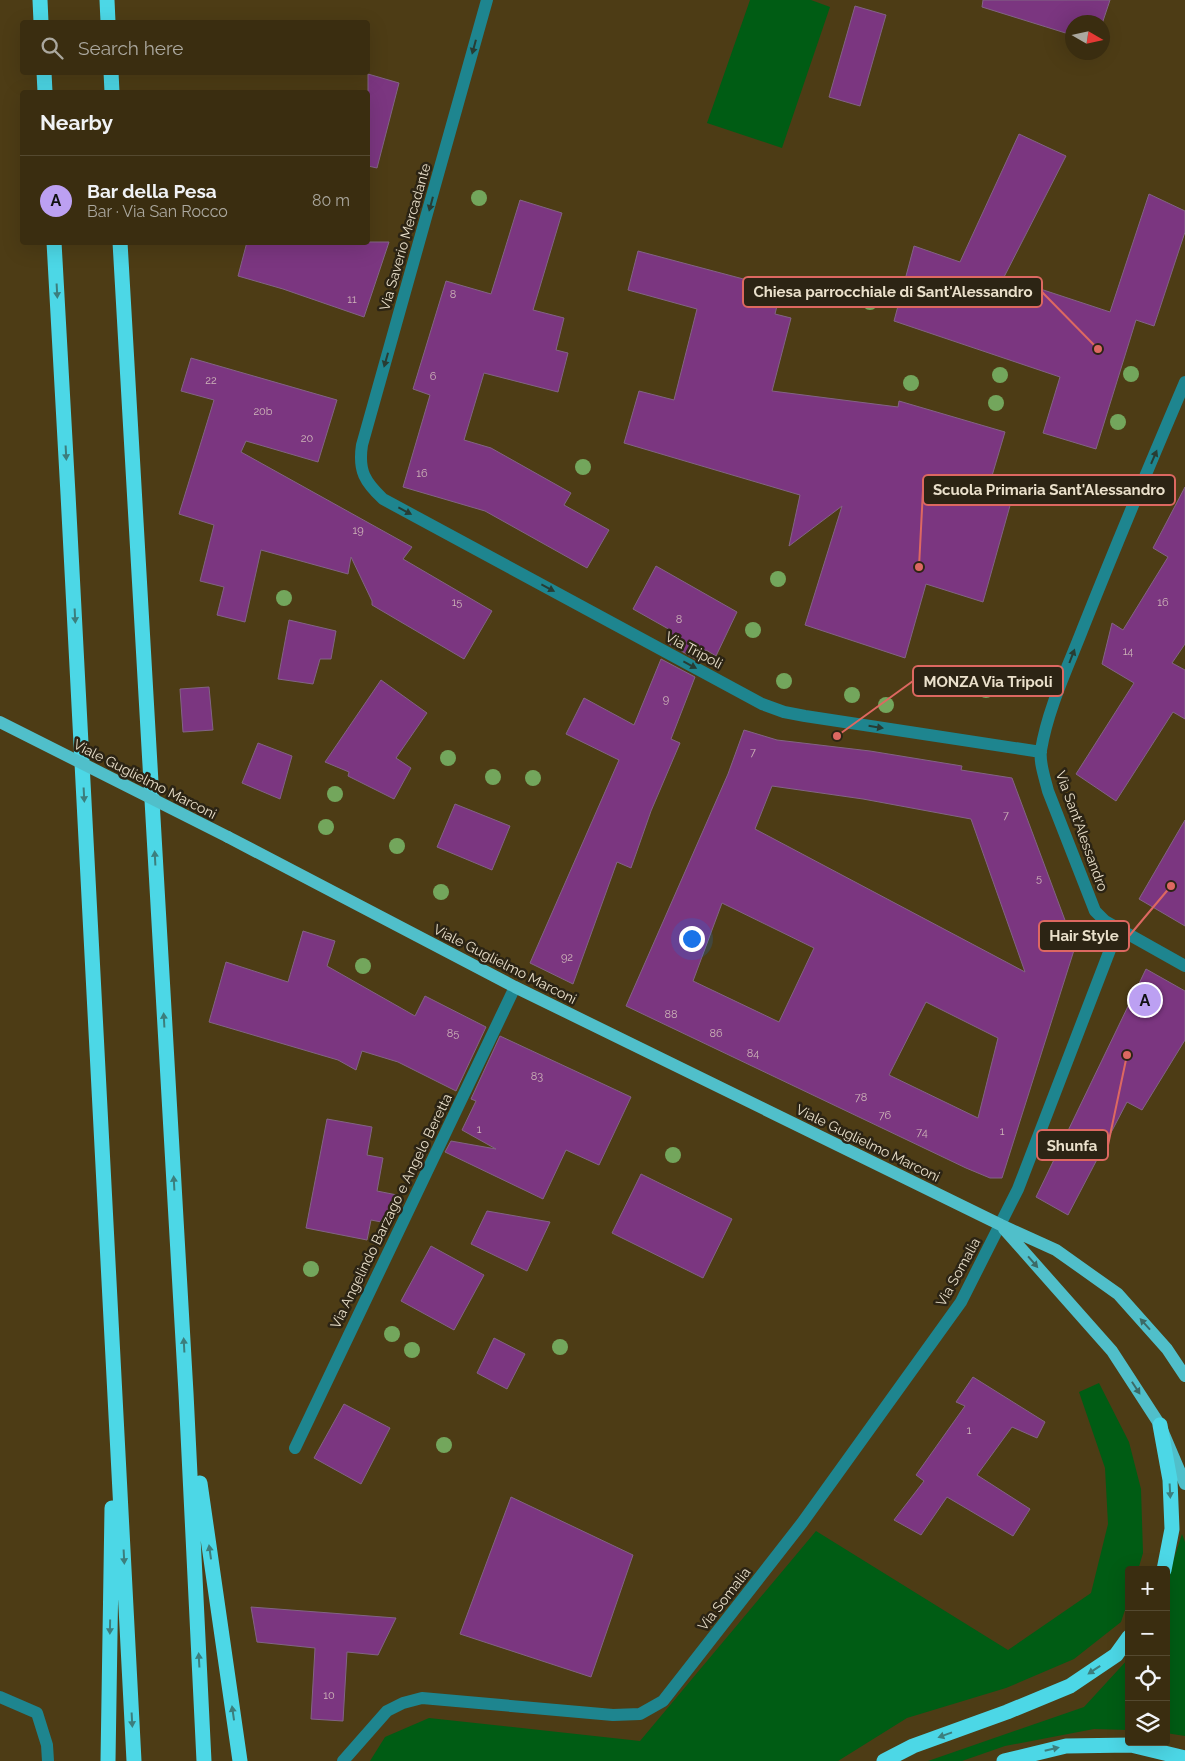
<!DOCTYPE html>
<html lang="en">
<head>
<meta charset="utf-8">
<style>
  body { margin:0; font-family:Raleway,sans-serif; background:#413519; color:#f1f3f6 }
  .controls { position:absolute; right:15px; bottom:15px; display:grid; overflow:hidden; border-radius:5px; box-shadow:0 5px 20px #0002 }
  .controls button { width:45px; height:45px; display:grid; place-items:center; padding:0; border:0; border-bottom:1px solid #544930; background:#3a2d10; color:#f1f3f6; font:25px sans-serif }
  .compass { position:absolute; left:1065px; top:15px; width:45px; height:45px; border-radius:50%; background:#3a2d10; box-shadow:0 5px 20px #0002; rotate:99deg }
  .you { position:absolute; left:691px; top:938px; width:18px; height:18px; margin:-12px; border:4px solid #fff; border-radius:50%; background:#1a73e8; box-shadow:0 0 0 8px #1a73e833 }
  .badge { display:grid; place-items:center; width:32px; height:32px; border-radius:50%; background:#bca0f2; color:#111; font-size:16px; font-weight:700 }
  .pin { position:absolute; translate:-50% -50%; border:2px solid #fff; box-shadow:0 1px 5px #0006 }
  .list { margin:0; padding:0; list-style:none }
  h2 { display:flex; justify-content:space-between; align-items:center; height:65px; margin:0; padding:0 20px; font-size:21px }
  h2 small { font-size:16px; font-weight:400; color:#aba89f }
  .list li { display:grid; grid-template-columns:32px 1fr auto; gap:15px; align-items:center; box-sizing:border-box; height:90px; padding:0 20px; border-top:1px solid #544930 }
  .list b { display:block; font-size:19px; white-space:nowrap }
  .list p { margin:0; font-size:16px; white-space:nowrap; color:#aba89f }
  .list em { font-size:16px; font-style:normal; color:#aba89f }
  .icon { flex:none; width:28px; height:28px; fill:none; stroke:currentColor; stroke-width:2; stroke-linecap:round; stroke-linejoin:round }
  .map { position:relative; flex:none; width:1185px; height:1761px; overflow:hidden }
  .search { position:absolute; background:#3a2d10; box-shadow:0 5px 20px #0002; left:20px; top:20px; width:350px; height:55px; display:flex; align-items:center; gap:12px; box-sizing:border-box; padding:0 18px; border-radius:5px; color:#aba89f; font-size:19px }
  .panel { position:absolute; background:#3a2d10; box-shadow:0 5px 20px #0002; left:20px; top:90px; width:350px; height:155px; border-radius:5px }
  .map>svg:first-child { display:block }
  .green { fill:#005c14 }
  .building { fill:#7b3680; stroke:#826484; fill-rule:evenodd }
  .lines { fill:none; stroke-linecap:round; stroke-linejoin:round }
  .minor { stroke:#1e858f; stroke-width:12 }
  .major { stroke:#50bfca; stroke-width:12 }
  .highway { stroke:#4cd7e6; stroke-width:15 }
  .major-bridge { stroke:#50bfca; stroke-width:12 }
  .tree { fill:#73a65c }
  .oneway { fill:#283c33 }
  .oneway2 { fill:#3c7e7d }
  .oneway3 { fill:#3c6a66 }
  .labels { text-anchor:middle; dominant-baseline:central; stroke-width:5; stroke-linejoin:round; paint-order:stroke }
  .number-label { font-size:11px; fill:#ceb6b8 }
  .street-label { font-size:14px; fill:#eae0cb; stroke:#2c2414 }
  .leader { fill:none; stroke:#dd6861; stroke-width:2 }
  .callout-dot { fill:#dd6861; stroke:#2c2414; stroke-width:2 }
  .callout { fill:#2c2414; stroke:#dd6861; stroke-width:2 }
  .callout-label { font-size:15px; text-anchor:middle; font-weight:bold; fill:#eae0cb }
</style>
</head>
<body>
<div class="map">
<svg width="1185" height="1761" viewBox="0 0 1185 1761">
  <rect width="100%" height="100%" fill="#4d3c15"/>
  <path class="green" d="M750,0H811L830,7L782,148L707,123Z
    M1099,1383L1129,1442L1141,1489L1143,1553L1138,1570H1129V1598L1121,1622L1074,1659L1006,1688L907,1718L838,1761H370L385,1737L429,1718L640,1741L816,1531L1008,1650L1091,1593L1108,1524L1105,1468L1079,1392Z
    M1182,1534L1185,1542V1736L1166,1733V1583Z
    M1129,1658V1730L1094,1729L1005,1746L962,1761H928L1084,1707Z"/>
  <path class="building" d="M983,0H1110L1102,24V22H1072V35L982,7Z
    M855,6L886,15L860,106L829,97Z
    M368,74L399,83L377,168L368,166Z
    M1019,134L1066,156L1004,277L1110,312L1149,194L1185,211V232L1154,326L1136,320L1096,449L1043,433L1060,377L894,321L914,246L960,262Z
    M520,200L562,213L533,310L564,318L556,350L568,353L558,392L484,373L464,440L491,448L571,493L564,505L609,530L587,568L485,511L403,487L430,395L413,389L446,281L491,294Z
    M247,242H389L364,317L283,289L238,276Z
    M638,251L781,289L775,314L791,318L772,391L898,407L899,401L1005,432L986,496L1011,502L983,602L926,584L905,658L805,625L842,506L789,546L800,495L624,443L639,391L674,400L697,309L628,290Z
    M191,358L337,400L318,462L246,441L241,452L412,547L403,559L492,611L464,659L372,605V601L351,557L348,574L261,550L245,622L217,615L224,587L200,581L214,525L179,514L214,400L181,391Z
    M1185,487V644L1172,663L1185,670V719L1173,712L1116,801L1076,774L1134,683L1102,664L1112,623L1123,630L1168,557L1153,548Z
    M656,566L737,612L716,656L706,650L701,662L667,643L672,631L633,609Z
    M289,620L336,631L331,659H320L313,684L278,679Z
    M661,659L695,677L671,739L680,743L651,811L631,868L617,862L573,984L530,963L619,760L566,734L584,698L634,725Z
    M381,680L427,713L396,758L411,768L394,799L348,776L349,772L325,762Z
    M209,687L213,730L183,732L180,689Z
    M744,730L777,740L870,751L962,766L961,770L1012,778L1075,947L1002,1178H990L966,1168L626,1006L728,774ZM772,786L863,799L971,819L1025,972L755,829ZM722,903L814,948L779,1022L693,981ZM926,1002L998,1038L978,1118L889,1075Z
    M258,743L292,756L280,799L242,783Z
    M455,804L510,826L492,870L437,847Z
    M1185,820V926L1139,899Z
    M303,931L335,941L327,966L415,1016L425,996L486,1027L456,1091L398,1062L362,1051L356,1070L338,1060L209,1022L226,962L288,982Z
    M1146,969L1185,991V1040L1142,1110L1127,1102L1068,1215L1036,1197Z
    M500,1036L631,1097L599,1165L566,1150L543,1199L445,1152L451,1141L496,1149L462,1130L476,1101L471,1099Z
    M327,1119L372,1127L367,1155L383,1158L377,1191L397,1195L392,1224L371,1220L367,1240L306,1228Z
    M641,1174L732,1219L703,1278L612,1233Z
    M487,1211L550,1222L527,1271L471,1244Z
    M431,1246L484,1275L454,1330L401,1301Z
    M494,1338L525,1354L507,1389L477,1373Z
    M973,1377L1045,1422L1037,1438L1012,1427L977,1475L1030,1509L1013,1536L947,1497L921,1535L894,1520L924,1481L916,1475L965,1406L956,1402Z
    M344,1404L390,1428L361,1484L314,1458Z
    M511,1497L633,1555L591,1677L460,1634Z
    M251,1607L396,1618L378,1655L347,1652L343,1721L311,1719L315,1648L257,1642Z"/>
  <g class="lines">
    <path class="minor" d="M487,0L362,445C358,471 365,482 383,499L762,704L784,712L805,716L1041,752
      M1185,382C1150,464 1116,545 1083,628C1068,667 1048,708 1041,750C1039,763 1045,778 1048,791L1095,911L1105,921L1185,966
      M295,1448L515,987
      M0,1697L37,1713L47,1745L48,1761
      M343,1761L387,1711L403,1703L422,1698L613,1715L640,1714L663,1701L802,1523L961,1302L1018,1189L1118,929"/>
    <path class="major" d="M228,837L515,987L1001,1225L1056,1250L1118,1294L1167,1349L1185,1376
      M1004,1229L1112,1351L1160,1425L1185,1484"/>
    <path class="highway" d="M40,0L41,22
      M107,0L108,22
      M44,72L45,92
      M111,72L112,92
      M54,242L68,494L134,1761
      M120,242L186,1393L204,1761
      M1160,1425L1170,1480L1172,1529L1164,1570
      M200,1483L240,1761
      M108,1761L112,1508
      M884,1761L913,1746L1007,1712L1070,1686L1116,1655L1129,1637
      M1004,1761L1066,1746L1131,1745L1185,1758"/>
    <path class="major-bridge" d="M0,722L228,837"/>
  </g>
  <g class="tree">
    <circle cx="479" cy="198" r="8"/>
    <circle cx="870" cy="302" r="8"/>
    <circle cx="1131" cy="374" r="8"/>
    <circle cx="1000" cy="375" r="8"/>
    <circle cx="911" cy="383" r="8"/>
    <circle cx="996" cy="403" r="8"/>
    <circle cx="1118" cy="422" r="8"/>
    <circle cx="583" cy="467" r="8"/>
    <circle cx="778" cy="579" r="8"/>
    <circle cx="284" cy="598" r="8"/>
    <circle cx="753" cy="630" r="8"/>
    <circle cx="784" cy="681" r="8"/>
    <circle cx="986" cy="690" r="8"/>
    <circle cx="852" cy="695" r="8"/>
    <circle cx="886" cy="705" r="8"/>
    <circle cx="448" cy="758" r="8"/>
    <circle cx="493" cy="777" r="8"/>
    <circle cx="533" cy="778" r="8"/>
    <circle cx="335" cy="794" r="8"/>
    <circle cx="326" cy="827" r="8"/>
    <circle cx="397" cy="846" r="8"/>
    <circle cx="441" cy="892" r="8"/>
    <circle cx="363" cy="966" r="8"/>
    <circle cx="673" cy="1155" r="8"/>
    <circle cx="311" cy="1269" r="8"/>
    <circle cx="392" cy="1334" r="8"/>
    <circle cx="560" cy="1347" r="8"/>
    <circle cx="412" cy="1350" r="8"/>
    <circle cx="444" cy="1445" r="8"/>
  </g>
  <defs><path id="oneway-solid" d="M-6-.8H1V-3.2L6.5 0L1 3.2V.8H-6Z" transform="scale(1.25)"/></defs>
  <g class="oneway">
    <use href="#oneway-solid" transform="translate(474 47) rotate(105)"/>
    <use href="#oneway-solid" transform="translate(431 204) rotate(105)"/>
    <use href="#oneway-solid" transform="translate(386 360) rotate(106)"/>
    <use href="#oneway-solid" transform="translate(1154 457) rotate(-67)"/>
    <use href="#oneway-solid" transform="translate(405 511) rotate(28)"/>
    <use href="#oneway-solid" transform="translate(548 588) rotate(28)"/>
    <use href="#oneway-solid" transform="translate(1072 656) rotate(-69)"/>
    <use href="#oneway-solid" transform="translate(690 665) rotate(28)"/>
    <use href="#oneway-solid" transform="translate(876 727) rotate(9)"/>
  </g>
  <g class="oneway2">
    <use href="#oneway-solid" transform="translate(57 291) rotate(87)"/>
    <use href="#oneway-solid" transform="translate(66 453) rotate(87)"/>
    <use href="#oneway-solid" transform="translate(75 616) rotate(87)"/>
    <use href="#oneway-solid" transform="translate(84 795) rotate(87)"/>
    <use href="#oneway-solid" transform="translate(155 858) rotate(-93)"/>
    <use href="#oneway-solid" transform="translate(164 1020) rotate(-93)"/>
    <use href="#oneway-solid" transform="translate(174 1183) rotate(-93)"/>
    <use href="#oneway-solid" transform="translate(184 1345) rotate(-93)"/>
    <use href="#oneway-solid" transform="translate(1170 1491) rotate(87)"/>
    <use href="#oneway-solid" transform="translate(210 1552) rotate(-98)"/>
    <use href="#oneway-solid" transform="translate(124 1557) rotate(87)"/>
    <use href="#oneway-solid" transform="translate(110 1627) rotate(91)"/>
    <use href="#oneway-solid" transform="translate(199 1660) rotate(-93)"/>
    <use href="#oneway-solid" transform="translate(1094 1670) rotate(146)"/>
    <use href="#oneway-solid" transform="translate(233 1713) rotate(-98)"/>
    <use href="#oneway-solid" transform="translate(132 1720) rotate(87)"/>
    <use href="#oneway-solid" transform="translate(945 1735) rotate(160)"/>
    <use href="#oneway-solid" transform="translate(1052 1749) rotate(-13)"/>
  </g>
  <g class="oneway3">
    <use href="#oneway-solid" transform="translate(1033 1262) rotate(49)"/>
    <use href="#oneway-solid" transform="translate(1145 1324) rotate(-132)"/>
    <use href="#oneway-solid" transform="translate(1136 1388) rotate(57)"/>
  </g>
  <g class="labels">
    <g class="number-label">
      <text x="453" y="294">8</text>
      <text x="352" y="299">11</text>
      <text x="433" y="376">6</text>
      <text x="211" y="380">22</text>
      <text x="263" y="411">20b</text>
      <text x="307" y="438">20</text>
      <text x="422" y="473">16</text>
      <text x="358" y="530">19</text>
      <text x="457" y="602">15</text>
      <text x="1163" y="602">16</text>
      <text x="679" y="619">8</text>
      <text x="1128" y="651">14</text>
      <text x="666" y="699">9</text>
      <text x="753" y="752">7</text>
      <text x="1006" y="815">7</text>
      <text x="1039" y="878">5</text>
      <text x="567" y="957">92</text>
      <text x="671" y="1014">88</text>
      <text x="453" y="1033">85</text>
      <text x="716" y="1033">86</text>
      <text x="753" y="1053">84</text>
      <text x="537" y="1076">83</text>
      <text x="861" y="1097">78</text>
      <text x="885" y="1115">76</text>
      <text x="479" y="1129">1</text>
      <text x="1002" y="1131">1</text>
      <text x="922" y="1132">74</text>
      <text x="969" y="1430">1</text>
      <text x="329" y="1695">10</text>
    </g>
    <g class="street-label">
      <text transform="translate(405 237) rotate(-74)">Via Saverio Mercadante</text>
      <text transform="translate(694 650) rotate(28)">Via Tripoli</text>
      <text transform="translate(145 779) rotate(27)">Viale Guglielmo Marconi</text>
      <text transform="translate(1082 831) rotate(70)">Via Sant'Alessandro</text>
      <text transform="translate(505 964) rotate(27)">Viale Guglielmo Marconi</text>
      <text transform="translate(868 1143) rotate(26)">Viale Guglielmo Marconi</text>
      <text transform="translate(391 1211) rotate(-64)">Via Angelindo Barzago e Angelo Beretta</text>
      <text transform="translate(958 1272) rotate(-61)">Via Somalia</text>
      <text transform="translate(724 1599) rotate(-52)">Via Somalia</text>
    </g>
  </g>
  <path class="leader" d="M1098 349L1042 292M919 567L923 490M837 736L913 681M1171 886L1129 936M1127 1055L1108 1145"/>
  <g class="callout-dot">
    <circle cx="1098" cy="349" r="5"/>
    <circle cx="919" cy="567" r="5"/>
    <circle cx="837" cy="736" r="5"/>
    <circle cx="1171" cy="886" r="5"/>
    <circle cx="1127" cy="1055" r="5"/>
  </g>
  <g class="callout">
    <rect x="743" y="277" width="299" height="30" rx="5"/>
    <rect x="923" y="475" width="252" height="30" rx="5"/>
    <rect x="913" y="666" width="150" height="30" rx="5"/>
    <rect x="1039" y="921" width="90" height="30" rx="5"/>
    <rect x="1037" y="1130" width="71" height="30" rx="5"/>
  </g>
  <g class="callout-label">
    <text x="893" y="297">Chiesa parrocchiale di Sant'Alessandro</text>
    <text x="1049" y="495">Scuola Primaria Sant'Alessandro</text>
    <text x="988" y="687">MONZA Via Tripoli</text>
    <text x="1084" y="941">Hair Style</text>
    <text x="1072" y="1151">Shunfa</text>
  </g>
</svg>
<div class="controls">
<button>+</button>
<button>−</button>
<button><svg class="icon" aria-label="locate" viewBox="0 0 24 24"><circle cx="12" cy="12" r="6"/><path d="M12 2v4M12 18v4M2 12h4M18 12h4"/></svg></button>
<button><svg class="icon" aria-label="layers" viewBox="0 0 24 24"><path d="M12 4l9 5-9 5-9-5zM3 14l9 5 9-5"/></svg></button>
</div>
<svg class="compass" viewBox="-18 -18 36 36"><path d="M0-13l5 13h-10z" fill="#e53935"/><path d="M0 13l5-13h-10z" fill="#aba89f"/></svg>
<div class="you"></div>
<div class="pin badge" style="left:1145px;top:1000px">A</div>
<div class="search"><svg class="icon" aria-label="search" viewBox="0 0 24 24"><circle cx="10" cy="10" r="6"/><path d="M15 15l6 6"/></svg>Search here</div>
<section class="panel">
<h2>Nearby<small></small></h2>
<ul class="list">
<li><span class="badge">A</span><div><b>Bar della Pesa</b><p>Bar · Via San Rocco</p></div><em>80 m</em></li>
</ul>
</section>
</div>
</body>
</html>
